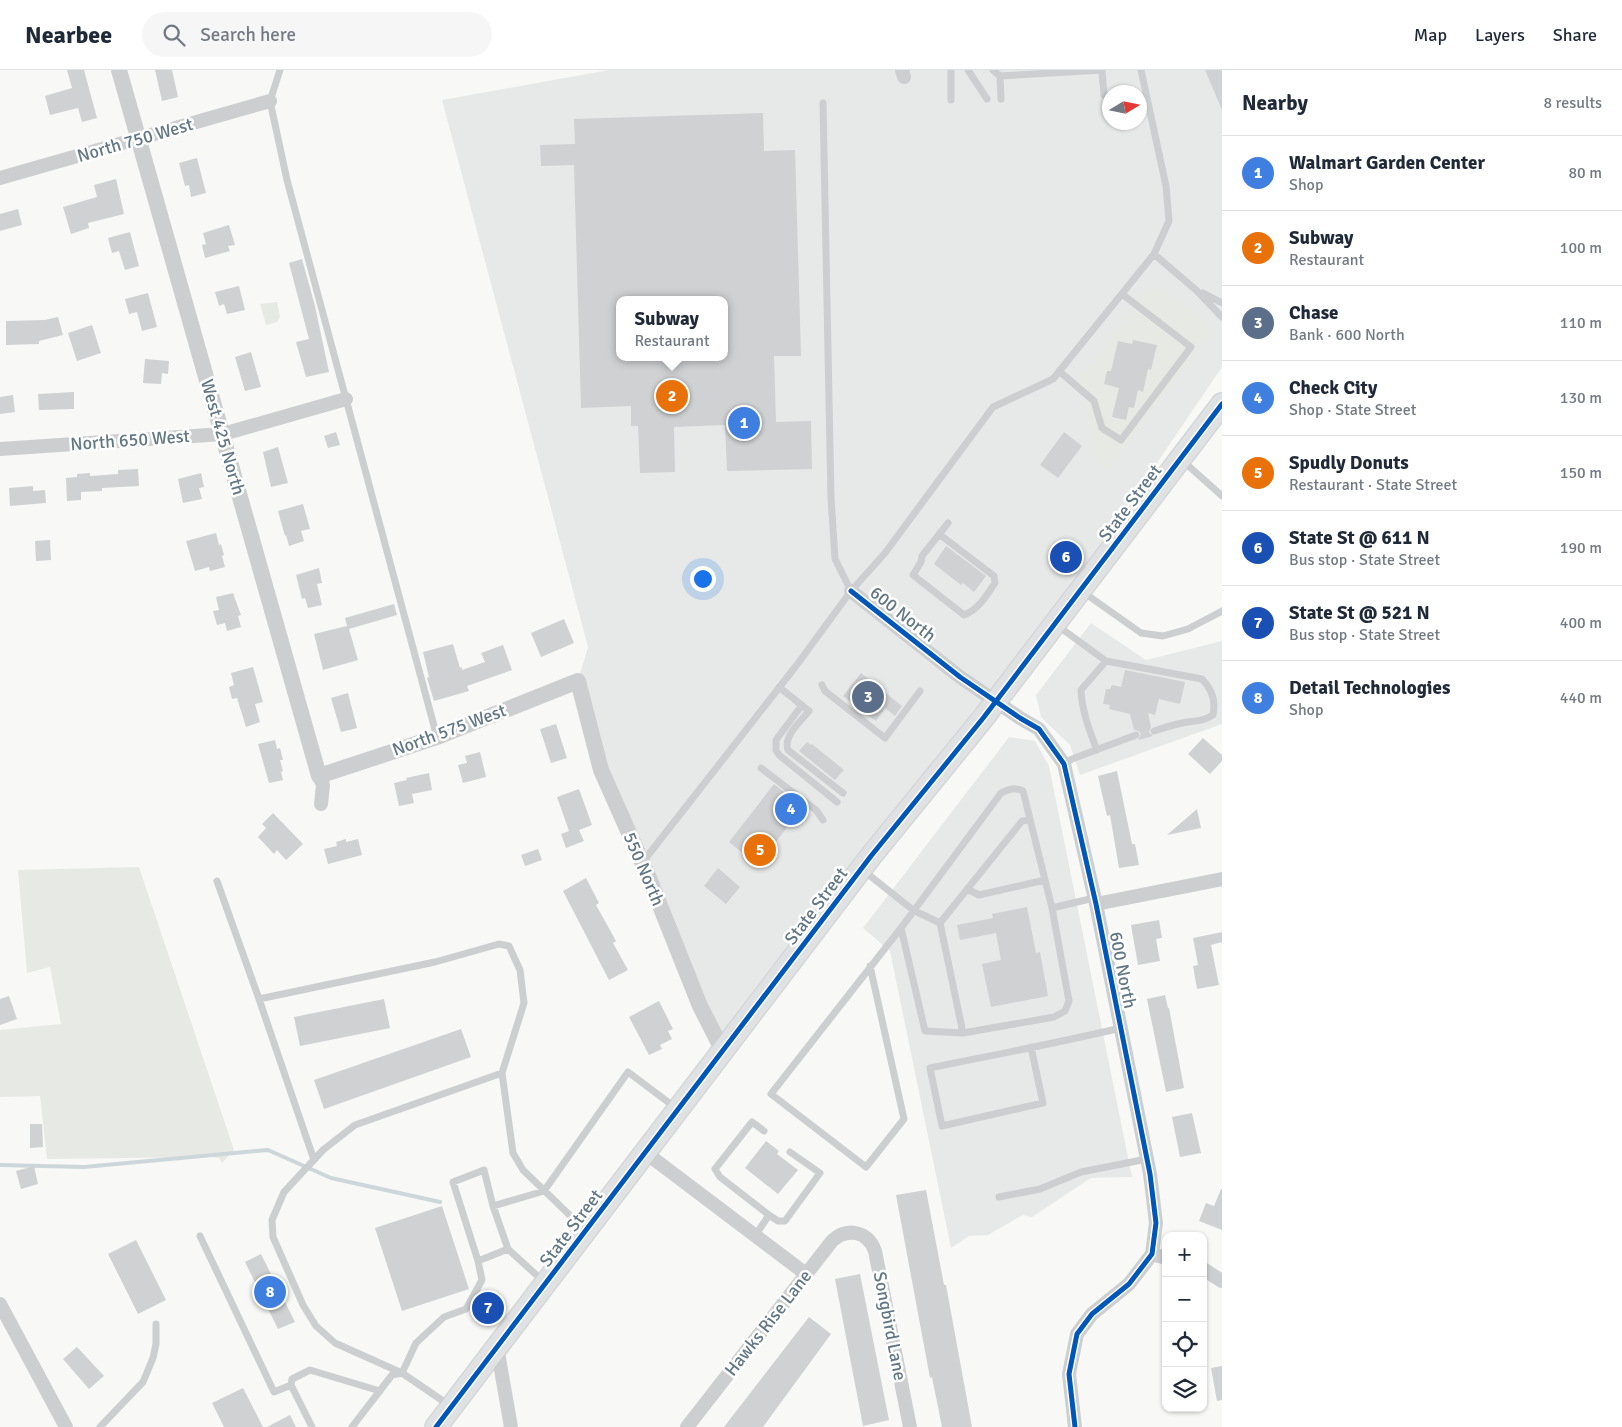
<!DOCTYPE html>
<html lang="en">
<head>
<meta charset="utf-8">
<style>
  body { margin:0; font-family:Signika,sans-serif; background:#f6f6f7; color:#1f2937 }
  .controls { position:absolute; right:15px; bottom:15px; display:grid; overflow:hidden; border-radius:10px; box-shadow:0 1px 4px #0004 }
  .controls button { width:45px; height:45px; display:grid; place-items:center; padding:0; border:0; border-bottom:1px solid #e0e1e3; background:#fff; color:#1f2937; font:25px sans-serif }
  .compass { position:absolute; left:1102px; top:15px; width:45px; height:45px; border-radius:50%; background:#fff; box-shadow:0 1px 4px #0004; rotate:80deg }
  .you { position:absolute; left:702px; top:508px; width:18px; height:18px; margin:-12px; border:4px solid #fff; border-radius:50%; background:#1a73e8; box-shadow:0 0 0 8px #1a73e833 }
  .badge { display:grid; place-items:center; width:32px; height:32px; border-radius:50%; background:#b45309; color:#fff; font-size:16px; font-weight:700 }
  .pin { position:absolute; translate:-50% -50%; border:2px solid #fff; box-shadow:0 1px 5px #0006 }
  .popup { position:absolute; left:616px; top:226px; width:112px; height:65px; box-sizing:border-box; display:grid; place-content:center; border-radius:10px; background:#fff; filter:drop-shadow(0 1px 4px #0005); font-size:16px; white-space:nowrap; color:#747a83 }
  .popup b { font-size:19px; color:#1f2937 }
  .popup::after { content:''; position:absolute; left:50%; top:100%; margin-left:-10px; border:10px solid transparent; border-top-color:#fff }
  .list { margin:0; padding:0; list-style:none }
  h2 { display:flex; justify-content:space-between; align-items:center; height:65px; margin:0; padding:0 20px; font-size:21px }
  h2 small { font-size:16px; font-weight:400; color:#747a83 }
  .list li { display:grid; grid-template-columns:32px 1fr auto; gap:15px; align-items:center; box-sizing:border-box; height:75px; padding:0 20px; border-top:1px solid #e0e1e3 }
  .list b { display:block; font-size:19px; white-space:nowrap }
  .list p { margin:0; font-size:16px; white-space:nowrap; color:#747a83 }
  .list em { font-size:16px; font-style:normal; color:#747a83 }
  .icon { flex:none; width:28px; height:28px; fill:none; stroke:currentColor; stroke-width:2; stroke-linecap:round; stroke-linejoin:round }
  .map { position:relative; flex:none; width:1222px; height:1357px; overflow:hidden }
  header { display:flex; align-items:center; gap:30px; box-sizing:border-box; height:70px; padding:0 25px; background:#fff; border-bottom:1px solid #e0e1e3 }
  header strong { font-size:24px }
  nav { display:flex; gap:28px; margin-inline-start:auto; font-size:18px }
  .search { width:350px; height:45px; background:#f6f6f7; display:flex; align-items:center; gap:12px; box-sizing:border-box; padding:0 18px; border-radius:28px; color:#747a83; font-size:19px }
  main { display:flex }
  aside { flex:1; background:#fff }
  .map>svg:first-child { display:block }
  .built { fill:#e7e9e8; fill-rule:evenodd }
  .green { fill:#e7eae4 }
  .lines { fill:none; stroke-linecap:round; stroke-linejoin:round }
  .stream { stroke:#cdd6d9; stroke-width:4 }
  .building { fill:#cfd1d2; fill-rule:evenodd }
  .primary-casing { stroke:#d5d6d7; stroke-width:24 }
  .service { stroke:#cdcecf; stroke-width:7 }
  .minor { stroke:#cdcecf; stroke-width:14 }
  .tertiary { stroke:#cdcecf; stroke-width:16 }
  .primary { stroke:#e0e1e2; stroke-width:21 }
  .cycleway-casing { stroke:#fff; stroke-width:8 }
  .cycleway { stroke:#0057b8; stroke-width:5 }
  .labels { text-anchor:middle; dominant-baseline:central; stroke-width:5; stroke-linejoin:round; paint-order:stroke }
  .street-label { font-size:18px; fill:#627784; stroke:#fff }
</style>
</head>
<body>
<header>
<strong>Nearbee</strong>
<div class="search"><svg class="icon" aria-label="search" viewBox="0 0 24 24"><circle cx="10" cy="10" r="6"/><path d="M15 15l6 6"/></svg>Search here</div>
<nav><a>Map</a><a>Layers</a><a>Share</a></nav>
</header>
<main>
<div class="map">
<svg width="1222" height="1357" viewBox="0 0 1222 1357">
  <rect width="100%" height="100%" fill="#f8f8f7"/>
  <path class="built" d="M609,0H1222V297L995,632L723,981L601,700L578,611L588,577L442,30ZM1110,22H1140V52H1110ZM620,230H724V287H620Z
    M1091,553L1146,590L1222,571V654L1080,705L1070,675L1041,647L1036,625Z
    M1009,667L1035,671L1049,696L1132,1107L1091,1108L1032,1147L1023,1145L988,1165L969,1166L951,1178L890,881L863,858Z"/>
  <path class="green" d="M1155,217L1160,218L1205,252L1208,267L1106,400L1097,392L1082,310L1083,304L1148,220Z
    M277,232L280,247L277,252L266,255L260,234Z
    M139,797L234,1080L222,1093L219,1088L211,1087L47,1089L40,1026L0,1027V960L61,954L50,897L27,903L18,800Z"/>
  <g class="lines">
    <path class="stream" d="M0,1095L84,1097L268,1080L331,1108L440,1132"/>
  </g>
  <path class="building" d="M67,0H84L97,48L82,52L78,38L50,45L45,26L72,18Z
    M155,0H172L178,27L162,31Z
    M1205,0H1222V40Z
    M763,43L764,81L795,80L801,286H774L776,352L811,351L812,399L727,401L725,355L674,357L675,402L640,403L638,356H631V336L581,338L574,95L541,96L540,75L575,74L574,49ZM620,230H724V287H620Z
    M197,88L206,123L191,127L189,115L185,116L179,93Z
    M116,109L124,144L88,153L89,158L71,164L63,137L97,127L94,115Z
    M18,139L22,155L0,161V144Z
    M229,155L235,175L228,176L230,181L205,188L202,175L206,174L203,163Z
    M130,162L139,196L125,200L119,181L112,183L108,168Z
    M302,189L315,236L329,302L306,307L296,272L309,269L289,193Z
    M239,216L245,240L227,244L224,234L219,236L215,222Z
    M148,223L157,257L142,261L137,242L129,244L125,229Z
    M58,247L63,265L39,271V274L6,275V251L45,250Z
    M92,255L101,283L77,291L68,263Z
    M1133,270L1157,275L1151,300L1148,299L1143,322L1138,320L1134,338L1129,337L1126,350L1112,347L1119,318L1104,314L1107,301H1111L1118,271L1132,274Z
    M251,282L261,317L245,321L235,287Z
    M145,289L169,291L168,304L162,303L161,314L143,313Z
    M74,322V339L39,340L38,324Z
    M13,325L15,342L0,344V327Z
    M336,362L340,375L328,378L324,366Z
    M1064,362L1082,376L1058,408L1040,395Z
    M278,377L288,413L271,417L263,382Z
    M138,399L139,416L102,418V421L81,422V430L67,431L66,408L77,407V404L90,403V406L118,404V400Z
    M201,403L204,417L199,418L202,429L183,433L178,409Z
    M33,416V421L45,420L46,433L10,436L9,418Z
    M303,434L310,459L301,461L304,471L289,476L286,465L285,466L278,441Z
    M216,463L219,475L221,474L224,485L222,486L225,497L210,501L209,497L195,501L186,471Z
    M50,470L51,490L36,491L35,471Z
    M946,476L986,506L974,522L963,513L961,515L934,494Z
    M319,498L322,513L317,514L322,535L308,538L305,528L302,529L296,505Z
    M233,523L241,545L238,546L241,557L227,561L225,553L217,555L213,541L219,540L216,527Z
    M394,534L397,545L349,559L358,590L323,600L314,564L347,556L345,548Z
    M564,549L574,573L541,587L531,563Z
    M453,574L460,598L462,597V600L485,592L481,583L503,575L512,600L467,616L469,621L434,631L427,608L429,607L423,582Z
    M253,597L263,632L255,634L260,652L246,657L237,628L232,629L229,617L234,615L231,603Z
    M1125,600L1185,612L1180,634L1159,629L1155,645L1148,643L1151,657L1149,662L1153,666L1138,670L1141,664L1139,661L1134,660L1130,644L1109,639L1110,635L1103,634L1106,619H1110L1112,615L1121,617Z
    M861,603L902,636L895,646L885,638L876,651L843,626Z
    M348,623L357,658L341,662L331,628Z
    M556,654L567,688L551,693L540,659Z
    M1203,668L1222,685V691L1210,704L1188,684Z
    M275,670L277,679L280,678L283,690H280L283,701L281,702L283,710L269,713L258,674Z
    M807,672L811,675L812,674L844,700L835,710L799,681Z
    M480,682L486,707L463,713L458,695L467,693L465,686Z
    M1117,701L1132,774H1135L1139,795L1119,798L1110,745L1107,746L1098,706Z
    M429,703L432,720L412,724L414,733L399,736L394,713L407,710L406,708Z
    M774,714L803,737L758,795L729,772Z
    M579,719L592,755L579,760L584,771L566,778L561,764L569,761L557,727Z
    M1197,739L1201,758L1167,765Z
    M273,743L303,774L286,790L277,780L274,784L258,767L266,758L262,754Z
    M346,769V772L358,769L362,785L328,794L324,779L337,776L336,772Z
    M538,779L542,790L525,796L521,785Z
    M718,798L740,817L726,834L704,816Z
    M586,808L599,833L596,835L616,871L613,873L628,900L609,910L563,821Z
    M1027,837L1036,883L1040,882L1048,926L991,937L982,894L1001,890L996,863L960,870L957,855L993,848L992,844Z
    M1159,850L1162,868L1156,869L1160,891L1138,895L1131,855Z
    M1222,862V872L1211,875L1219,915L1197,919L1193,896L1198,895L1193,868Z
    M1165,925L1168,938H1169L1184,1018L1166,1022L1147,929Z
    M9,926L17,949L0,955V929Z
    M384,929L390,958L300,976L294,947Z
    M659,931L673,959L668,961L672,969L660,975L662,979L649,985L629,947Z
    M461,959L471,987L324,1039L314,1010Z
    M1192,1043L1201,1083L1180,1087L1172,1047Z
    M30,1054H42L43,1077L30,1078Z
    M766,1071L779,1081L777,1084L798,1100L778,1124L745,1098Z
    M34,1096L38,1114L21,1119L16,1101Z
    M1221,1119H1222V1160L1199,1151L1206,1133L1214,1136Z
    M926,1120L944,1215H946L972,1357H942L932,1307L930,1308L896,1125Z
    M442,1136L469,1219L402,1241L375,1158Z
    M136,1170L166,1230L138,1244L108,1184Z
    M261,1184L295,1252L278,1259L245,1192Z
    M860,1204L889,1350L863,1356L835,1209Z
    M809,1247L831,1264L763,1357H724Z
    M77,1277L104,1306L89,1319L63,1289Z
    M1222,1296V1330L1217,1331L1211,1298Z
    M243,1318L263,1357H224L212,1333Z
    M290,1345L296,1357H267Z"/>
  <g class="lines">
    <defs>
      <path id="primary" d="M436,1357L871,786L984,647L1222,334"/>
    </defs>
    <use href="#primary" class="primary-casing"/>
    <path class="service" d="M280,0L270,31L287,110L437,667
      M968,0L987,29
      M993,0L1000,6L1102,0
      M1102,1L1104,25
      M1000,6L1001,29
      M951,30V0
      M823,33L831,428L835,489L851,521
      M1154,184L1196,220L1222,247
      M1203,223L1222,233
      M1059,301L1094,331L1102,358L1121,370L1191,277L1122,224
      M1183,391L1222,426
      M939,464L994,506L995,513C986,526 979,539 964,545L913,505L921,492L922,486L948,453
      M1083,522L1141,563L1163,566L1188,559L1222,541
      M1058,556L1106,591L1202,609C1212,619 1216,631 1213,645C1200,653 1195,650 1182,653C1172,655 1163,658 1154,661
      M822,615L825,621L885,668L920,621
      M779,617L809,641C801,651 783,666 788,680L843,723
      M802,635L776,670V680L779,685L837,732
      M1097,680C1089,660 1082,641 1081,620L1106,591
      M1064,694L1072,689L1136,665
      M761,698L816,740L823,750
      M642,793L796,596L851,521L885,483L993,337L1053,309L1154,184L1169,151L1166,116L1141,0
      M864,801L913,840L940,853L963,963L1054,947L1065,941L1069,931L1052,838L1094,828
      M217,811L259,929
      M967,819L979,825L1045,810
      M940,853L1022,751L1030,750
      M901,858L925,961L963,963
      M870,896L904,1049L866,1097L771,1024L901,858L1001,723C1009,719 1015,717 1023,721L1052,838
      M1031,977L1043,1033L942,1056L930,998C994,985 1057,973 1121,958
      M764,1061L752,1052L715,1099L720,1107L769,1145
      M314,1090L259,929L435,892L499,874L509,876L520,900L524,933L502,1003
      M999,1127L1040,1119L1081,1102L1147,1089
      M493,1136L544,1121L628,1002L676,1038
      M200,1166L274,1322L291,1315
      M755,1166L769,1145L778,1151H785L820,1103L790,1082
      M478,1191L453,1112L484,1100L493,1136L508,1179
      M544,1212L508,1179L478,1191L482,1210L466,1239L444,1247L416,1273L402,1303L335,1273L316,1256L303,1235L273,1167L272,1150L284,1122L323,1080L355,1055L502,1003L513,1083L523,1100L584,1159
      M100,1357L143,1312L153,1288L156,1274V1254
      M312,1357L291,1315L292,1309L310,1300L380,1321
      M352,1357L392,1305L402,1303L449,1335"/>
    <path class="minor" d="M902,0L904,7
      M0,108L270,31
      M0,379L223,364L346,329
      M851,521L960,607L1020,648L1039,659L1064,694L1096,834L1150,1104L1156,1153L1152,1184L1129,1214L1092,1244L1077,1264L1069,1304L1075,1357
      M319,706L323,715L321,734
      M1096,834L1222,809
      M646,1083L806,1204
      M1152,1184L1166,1188
      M1203,1199L1222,1211
      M0,1234L66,1357
      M497,1277L511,1357
      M687,1357L832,1171C847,1157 868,1161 875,1181L910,1357"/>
    <path class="tertiary" d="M119,0L319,706L437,667L578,611L601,700L649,808L700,936L723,981"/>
    <use href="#primary" class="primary"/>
    <defs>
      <path id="cycleway" d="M851,521L960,607L1020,648L1039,659L1064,694L1096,834L1150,1104L1156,1153L1152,1184L1129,1214L1092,1244L1077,1264L1069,1304L1075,1357
        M436,1357L871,786L984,647L1222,334"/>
    </defs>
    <use href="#cycleway" class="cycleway-casing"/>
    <use href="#cycleway" class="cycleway"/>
  </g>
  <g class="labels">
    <g class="street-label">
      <text transform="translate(135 70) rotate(-16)">North 750 West</text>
      <text transform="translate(223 367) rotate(74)">West 425 North</text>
      <text transform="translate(130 370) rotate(-4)">North 650 West</text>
      <text transform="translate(1130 433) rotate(-53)">State Street</text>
      <text transform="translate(903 544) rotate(38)">600 North</text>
      <text transform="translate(449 660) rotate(-20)">North 575 West</text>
      <text transform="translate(644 799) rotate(67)">550 North</text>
      <text transform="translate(816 836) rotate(-53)">State Street</text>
      <text transform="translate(1123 900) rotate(79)">600 North</text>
      <text transform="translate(571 1158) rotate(-53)">State Street</text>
      <text transform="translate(768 1253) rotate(-52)">Hawks Rise Lane</text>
      <text transform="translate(890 1256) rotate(79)">Songbird Lane</text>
    </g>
  </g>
</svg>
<div class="controls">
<button>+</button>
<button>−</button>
<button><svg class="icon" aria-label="locate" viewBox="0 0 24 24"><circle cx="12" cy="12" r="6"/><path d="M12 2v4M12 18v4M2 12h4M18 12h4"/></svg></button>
<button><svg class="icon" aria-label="layers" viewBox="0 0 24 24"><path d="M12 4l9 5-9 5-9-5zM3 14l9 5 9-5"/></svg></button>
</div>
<svg class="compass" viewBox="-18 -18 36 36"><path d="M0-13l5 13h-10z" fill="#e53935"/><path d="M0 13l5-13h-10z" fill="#747a83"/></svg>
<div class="you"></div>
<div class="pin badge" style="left:744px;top:353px;background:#3f7fe0">1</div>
<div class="pin badge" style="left:672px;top:326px;background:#e8710a">2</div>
<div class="popup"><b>Subway</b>Restaurant</div>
<div class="pin badge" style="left:868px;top:627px;background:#5c6f8a">3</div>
<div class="pin badge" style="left:791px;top:739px;background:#3f7fe0">4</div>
<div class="pin badge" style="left:760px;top:780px;background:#e8710a">5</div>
<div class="pin badge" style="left:1066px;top:487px;background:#1a4fb4">6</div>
<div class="pin badge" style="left:488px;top:1238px;background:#1a4fb4">7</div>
<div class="pin badge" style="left:270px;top:1222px;background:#3f7fe0">8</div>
</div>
<aside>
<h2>Nearby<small>8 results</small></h2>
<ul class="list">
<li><span class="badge" style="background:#3f7fe0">1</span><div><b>Walmart Garden Center</b><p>Shop</p></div><em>80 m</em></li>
<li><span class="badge" style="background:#e8710a">2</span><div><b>Subway</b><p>Restaurant</p></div><em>100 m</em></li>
<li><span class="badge" style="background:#5c6f8a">3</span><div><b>Chase</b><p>Bank · 600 North</p></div><em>110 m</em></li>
<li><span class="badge" style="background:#3f7fe0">4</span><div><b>Check City</b><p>Shop · State Street</p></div><em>130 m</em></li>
<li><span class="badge" style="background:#e8710a">5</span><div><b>Spudly Donuts</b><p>Restaurant · State Street</p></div><em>150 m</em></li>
<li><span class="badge" style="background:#1a4fb4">6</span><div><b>State St @ 611 N</b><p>Bus stop · State Street</p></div><em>190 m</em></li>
<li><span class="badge" style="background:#1a4fb4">7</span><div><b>State St @ 521 N</b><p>Bus stop · State Street</p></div><em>400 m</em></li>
<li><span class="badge" style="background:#3f7fe0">8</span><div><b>Detail Technologies</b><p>Shop</p></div><em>440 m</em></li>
</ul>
</aside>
</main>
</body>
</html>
